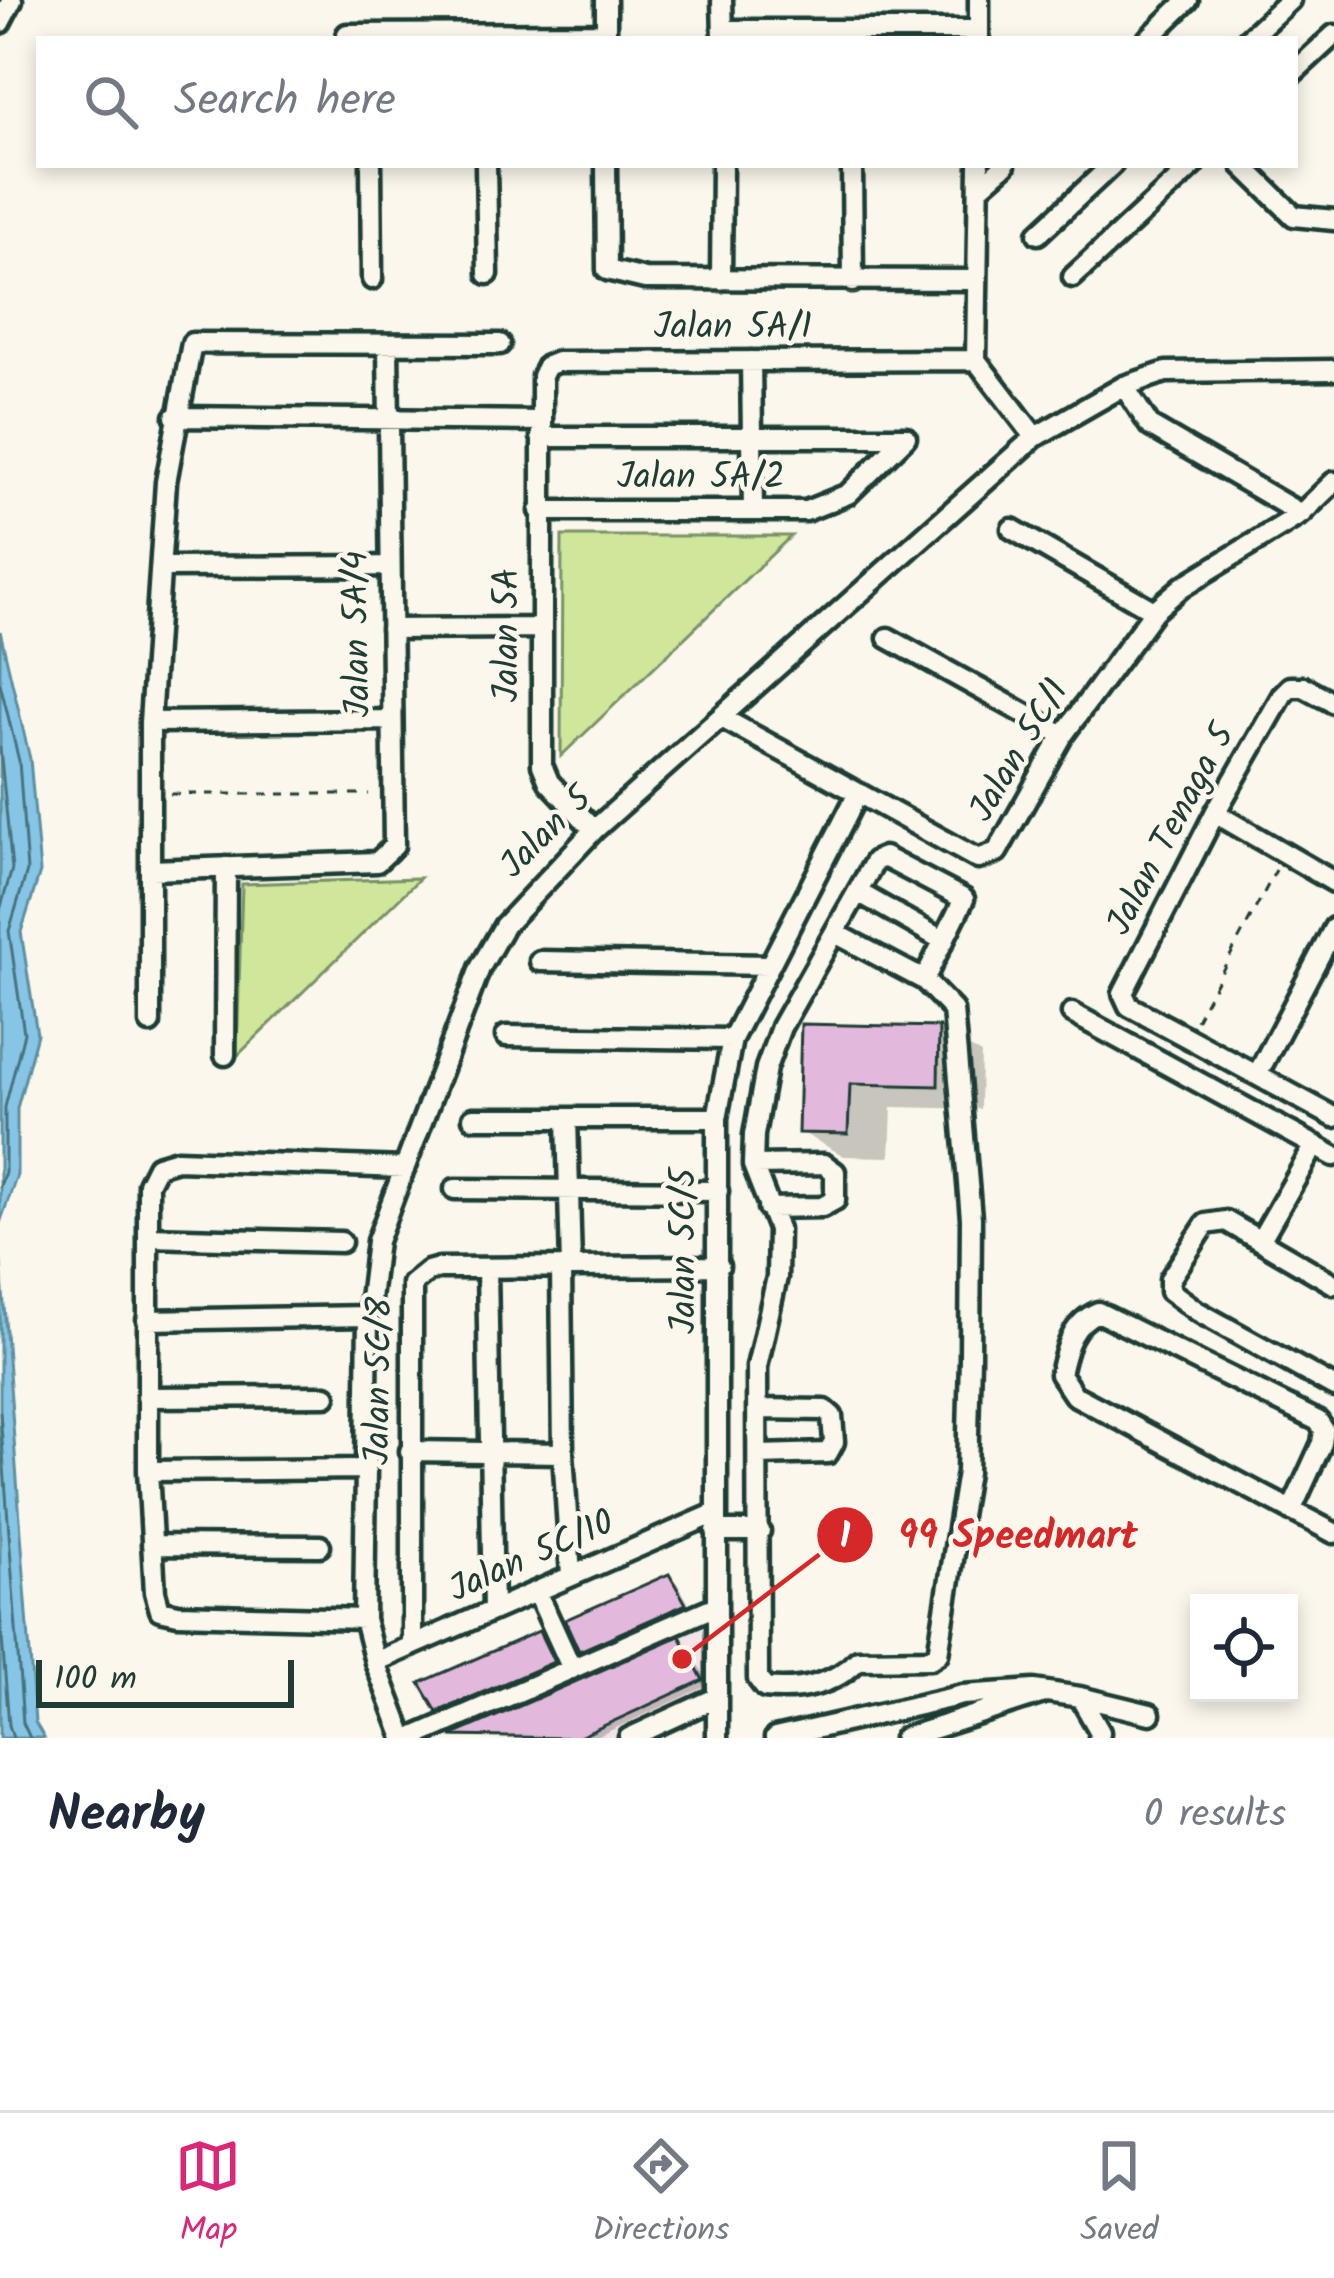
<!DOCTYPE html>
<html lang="en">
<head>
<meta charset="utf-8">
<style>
  body { margin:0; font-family:Kalam,sans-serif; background:#f2f2f3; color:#1f2937 }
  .controls { position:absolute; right:36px; bottom:36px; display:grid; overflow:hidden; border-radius:0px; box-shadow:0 6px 18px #0003 }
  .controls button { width:108px; height:108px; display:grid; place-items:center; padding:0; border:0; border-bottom:3px solid #e0e1e3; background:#fff; color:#1f2937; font:60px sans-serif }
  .scale { position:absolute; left:36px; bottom:30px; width:258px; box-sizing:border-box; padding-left:12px; border:6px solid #1f3d34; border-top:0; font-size:33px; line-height:42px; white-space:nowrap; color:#1f3d34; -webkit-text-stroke:9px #fbf7ec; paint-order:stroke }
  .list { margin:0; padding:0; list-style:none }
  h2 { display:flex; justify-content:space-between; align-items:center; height:156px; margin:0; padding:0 48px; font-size:51px }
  h2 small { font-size:39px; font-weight:400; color:#747a83 }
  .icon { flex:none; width:66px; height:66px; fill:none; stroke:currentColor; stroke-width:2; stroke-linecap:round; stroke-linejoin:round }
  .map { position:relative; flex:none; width:1334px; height:1738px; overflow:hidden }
  .search { position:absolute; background:#fff; box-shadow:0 6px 18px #0003; left:36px; right:36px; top:36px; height:132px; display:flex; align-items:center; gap:30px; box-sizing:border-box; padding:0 42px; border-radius:0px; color:#747a83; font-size:45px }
  .sheet { height:372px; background:#fff }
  nav { display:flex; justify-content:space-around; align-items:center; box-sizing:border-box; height:168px; border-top:3px solid #e0e1e3; background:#fff; font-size:33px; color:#747a83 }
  nav a { display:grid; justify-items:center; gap:6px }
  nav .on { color:#db2777 }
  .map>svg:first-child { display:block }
  .built { fill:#f4e4e8 }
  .green { fill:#d0e69b; stroke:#789268; stroke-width:3 }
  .water { fill:#87c5e7; stroke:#5d8f9f; stroke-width:3 }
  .shadow { fill:#0003 }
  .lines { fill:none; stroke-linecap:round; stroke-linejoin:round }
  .shore { stroke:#49737c; stroke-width:3 }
  .building { fill:#e3b8dd; stroke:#1f3d34; stroke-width:3 }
  .minor-casing { stroke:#1f3d34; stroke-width:27 }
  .path { stroke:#1f3d34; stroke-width:3; stroke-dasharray:9 9; stroke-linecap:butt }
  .minor { stroke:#fbf7ec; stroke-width:18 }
  .labels { text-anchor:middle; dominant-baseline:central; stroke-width:9; stroke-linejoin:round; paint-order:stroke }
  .street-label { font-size:36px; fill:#1f3d34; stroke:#fbf7ec }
  .leader { fill:none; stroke:#d62828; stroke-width:4.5 }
  .callout-dot { fill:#d62828; stroke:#fbf7ec; stroke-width:4.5 }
  .mark-label { font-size:36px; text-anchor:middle; font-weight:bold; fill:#fff }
  .callout-label { font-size:39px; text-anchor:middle; font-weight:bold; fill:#d62828; stroke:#fbf7ec; stroke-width:9; stroke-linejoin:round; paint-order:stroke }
</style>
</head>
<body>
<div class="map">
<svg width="1334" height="1738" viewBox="0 0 1334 1738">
  <rect width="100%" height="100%" fill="#fbf7ec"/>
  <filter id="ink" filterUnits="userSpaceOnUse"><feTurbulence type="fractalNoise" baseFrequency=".00833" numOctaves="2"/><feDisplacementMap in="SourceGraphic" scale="24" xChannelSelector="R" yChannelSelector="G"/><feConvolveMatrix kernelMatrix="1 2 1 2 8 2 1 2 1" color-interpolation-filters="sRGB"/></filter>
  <g filter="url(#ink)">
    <path class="built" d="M705,1615V1695L612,1738H423Z"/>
    <path class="green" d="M562,536H791L561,756Z
      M420,878L237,1056L242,884Z"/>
    <path class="water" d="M0,631L30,759L40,872L21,932L37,1034L17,1108V1175L0,1223Z
      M0,1251L35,1722L44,1738H0Z"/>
    <path class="shadow" d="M804,1027L938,1030L981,1054L980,1109L892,1107L890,1157L844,1156L801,1132Z
      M668,1577L677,1583L692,1609L590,1654L581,1649Z
      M539,1635L548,1640L561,1667L448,1715L439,1710Z
      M680,1640L689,1645L709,1685L594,1738H453Z"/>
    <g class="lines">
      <path class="shore" d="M0,683L19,761L27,871L9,931L24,1033L5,1107V1172L0,1186
        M0,748L12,869L0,910
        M0,1412L23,1723L30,1738
        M0,1612L9,1725L13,1738"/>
    </g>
    <path class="building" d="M801,1024L939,1027L938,1086L850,1084L848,1134L798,1133Z
      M669,1574L686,1604L579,1651L565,1620Z
      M539,1631L554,1662L437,1712L420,1683Z
      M680,1636L703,1680L577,1738L451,1736Z"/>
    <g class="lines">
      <defs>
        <path id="minor" d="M606,0V39
          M722,0L723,37
          M0,23L12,0
          M723,30H979
          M347,34L606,33
          M979,39V0
          M1148,39L1188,0
          M1248,39L1290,0
          M1295,71L1334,35
          M371,165L372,279
          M486,165L488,274
          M606,165L607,270L645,279L977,280
          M852,165L853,282
          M979,165L976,360L1035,437
          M1242,165L1294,216L1334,220
          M979,188L1005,165
          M1038,234L1112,165
          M1073,277L1194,165
          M721,280L722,165
          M751,361L753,511
          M1124,386L1150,426L1301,514
          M175,417L541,421
          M541,437H906
          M540,511H806L848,494L906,437
          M1012,529L1154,611
          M162,567L390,566
          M391,629L540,628
          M888,638L1063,735
          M1334,703L1304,687H1290L1283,694L1215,813L1123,993L1129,1006L1334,1117
          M722,718L978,859L997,852L1063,735L1154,611L1182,587L1301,514L1334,482
          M150,722L392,720
          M1215,813L1334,882
          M594,830L549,782L542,765V376L547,366L557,362L976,360
          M151,870L377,862L394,846L388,344
          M858,892L944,941
          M835,933L924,980L953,1010L971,1218L970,1358L967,1472L938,1654L930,1659L858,1660C835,1685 798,1692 765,1688L758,1679L757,1367L777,1277L778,1229L753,1165L754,1135L766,1068L781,1027L875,861L884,857L964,899L924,980
          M540,961L770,965
          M1072,1013L1334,1156
          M150,1023V722L166,482L192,343L500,344
          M506,1036L732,1039
          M225,1055L226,867
          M1257,1075L1334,928
          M473,1118H717
          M567,1118L571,1267
          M753,1165L824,1164L835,1172V1200L822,1207L768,1208
          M455,1189L718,1191
          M148,1237L341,1242
          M1260,1241L1315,1145
          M561,1267L563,1453L571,1576
          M487,1268L493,1610
          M1334,1284L1226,1221L1206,1224L1170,1279V1291L1197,1311L1334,1387
          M147,1320L368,1316
          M147,1397L326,1396
          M758,1409L825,1410L832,1416L834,1442L828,1453L759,1455
          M410,1451L563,1453
          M148,1471L365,1469
          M1291,1511L1322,1443L1324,1430L1318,1421L1098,1312C1072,1323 1066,1347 1060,1374L1074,1395L1334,1533
          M716,1531H760
          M152,1545L320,1546
          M537,1592L572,1669
          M364,1619L178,1614L160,1610L155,1592L148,1471V1184L157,1166L177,1160L404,1168
          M412,1646V1284L428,1271L439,1268L719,1266
          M375,1662L716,1513
          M1080,1697L1150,1714
          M404,1738L375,1662L364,1619L368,1316L377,1241L480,968L504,926L594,830L1035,437L1124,386L1166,372L1334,370
          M412,1738L716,1606
          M629,1738L716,1698
          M717,1738V1118L732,1039L857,795
          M775,1738L963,1695L1034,1690L1080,1697L1100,1732L1099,1738
          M904,1738L1041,1694"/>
      </defs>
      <use href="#minor" class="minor-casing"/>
      <path class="path" d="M170,794H369
        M1196,1020L1276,870"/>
      <use href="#minor" class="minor"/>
    </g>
  </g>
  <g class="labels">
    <g class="street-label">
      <text x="733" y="328">Jalan 5A/1</text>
      <text x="701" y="478">Jalan 5A/2</text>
      <text transform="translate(358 634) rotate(-91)">Jalan 5A/4</text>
      <text transform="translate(508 635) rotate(-90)">Jalan 5A</text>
      <text transform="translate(1020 751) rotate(-59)">Jalan 5C/1</text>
      <text transform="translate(1172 830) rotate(-62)">Jalan Tenaga 5</text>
      <text transform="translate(547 833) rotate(-45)">Jalan 5</text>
      <text transform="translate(685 1251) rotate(-90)">Jalan 5C/5</text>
      <text transform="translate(380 1381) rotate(-89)">Jalan 5C/8</text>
      <text transform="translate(532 1557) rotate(-24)">Jalan 5C/10</text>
    </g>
  </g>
  <path class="leader" d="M682 1659L845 1535"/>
  <g class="callout-dot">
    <circle cx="682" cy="1659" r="12"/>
    <circle cx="845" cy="1535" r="30"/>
  </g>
  <g class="mark-label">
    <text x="845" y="1547">1</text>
  </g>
  <g class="callout-label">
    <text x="1018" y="1548">99 Speedmart</text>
  </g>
</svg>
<div class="controls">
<button><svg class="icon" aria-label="locate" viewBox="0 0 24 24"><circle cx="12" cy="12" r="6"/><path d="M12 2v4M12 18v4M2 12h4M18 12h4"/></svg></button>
</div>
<div class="scale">100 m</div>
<div class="search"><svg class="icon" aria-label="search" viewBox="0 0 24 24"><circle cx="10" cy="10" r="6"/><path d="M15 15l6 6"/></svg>Search here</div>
</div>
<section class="sheet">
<h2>Nearby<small>0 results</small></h2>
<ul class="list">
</ul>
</section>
<nav>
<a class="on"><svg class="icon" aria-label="map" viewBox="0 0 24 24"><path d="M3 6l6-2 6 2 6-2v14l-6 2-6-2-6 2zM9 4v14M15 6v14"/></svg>Map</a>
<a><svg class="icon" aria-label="directions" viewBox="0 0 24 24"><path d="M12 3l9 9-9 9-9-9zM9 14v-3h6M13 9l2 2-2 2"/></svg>Directions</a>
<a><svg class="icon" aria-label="saved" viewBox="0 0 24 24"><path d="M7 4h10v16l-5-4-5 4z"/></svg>Saved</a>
</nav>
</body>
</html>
